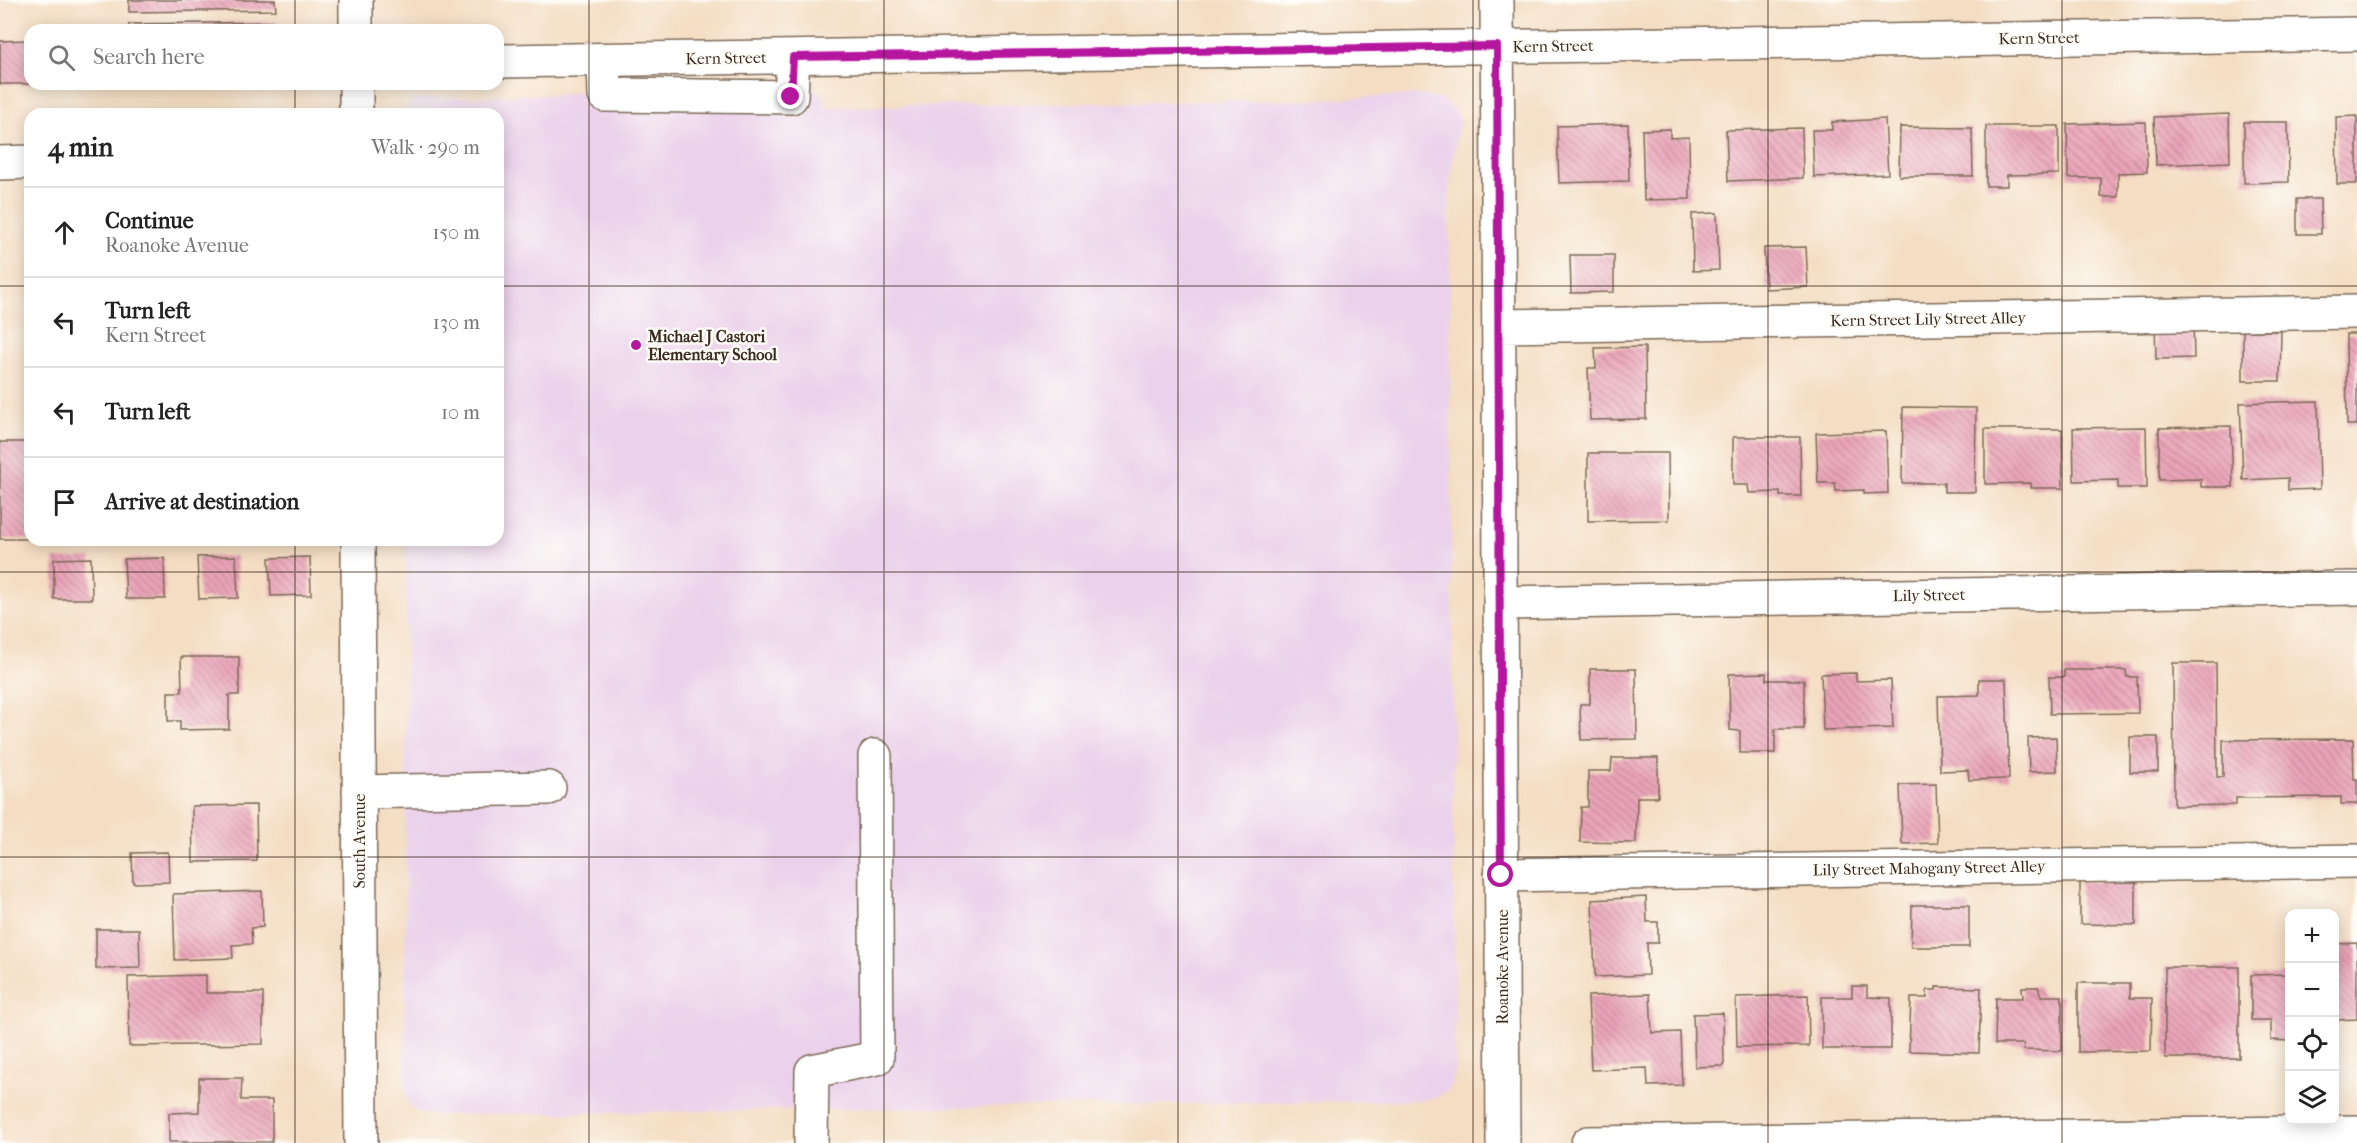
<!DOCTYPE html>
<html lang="en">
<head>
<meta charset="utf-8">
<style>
  body { margin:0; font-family:"IM FELL French Canon",serif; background:#f6f6f6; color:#222 }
  .controls { position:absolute; right:18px; bottom:18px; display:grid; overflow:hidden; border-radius:12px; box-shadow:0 3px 15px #0003 }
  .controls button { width:54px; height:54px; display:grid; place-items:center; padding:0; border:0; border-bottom:2px solid #e0e0e0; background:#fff; color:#222; font:30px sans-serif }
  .stop { position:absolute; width:18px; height:18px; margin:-14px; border:4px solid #b5179e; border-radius:50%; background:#fff }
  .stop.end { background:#b5179e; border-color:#fff; box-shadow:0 2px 6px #0008 }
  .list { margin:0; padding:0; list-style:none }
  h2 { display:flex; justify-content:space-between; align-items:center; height:78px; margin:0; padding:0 24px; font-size:26px }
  h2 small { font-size:20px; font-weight:400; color:#767676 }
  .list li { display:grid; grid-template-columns:39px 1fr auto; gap:18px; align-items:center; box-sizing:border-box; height:90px; padding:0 24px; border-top:2px solid #e0e0e0 }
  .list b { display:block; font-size:22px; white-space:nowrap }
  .list p { margin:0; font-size:20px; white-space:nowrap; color:#767676 }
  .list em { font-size:20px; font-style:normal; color:#767676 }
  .icon { flex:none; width:33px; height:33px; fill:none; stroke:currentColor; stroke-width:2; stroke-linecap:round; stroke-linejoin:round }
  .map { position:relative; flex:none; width:2357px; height:1143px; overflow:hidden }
  .search { position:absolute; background:#fff; box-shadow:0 3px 15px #0003; left:24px; top:24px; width:480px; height:66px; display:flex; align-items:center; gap:15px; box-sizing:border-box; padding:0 21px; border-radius:18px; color:#767676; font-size:22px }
  .panel { position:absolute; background:#fff; box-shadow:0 3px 15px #0003; left:24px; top:108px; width:480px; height:438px; border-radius:18px }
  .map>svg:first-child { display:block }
  .built { fill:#ebd1eb }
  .building { fill:url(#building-back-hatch) }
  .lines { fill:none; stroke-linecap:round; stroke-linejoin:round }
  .minor-casing { stroke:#7c6957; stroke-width:36 }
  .minor { stroke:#fff; stroke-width:33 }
  .route { stroke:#b5179e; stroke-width:8 }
  .grid { fill:none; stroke:#3b2a1e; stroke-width:1.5; stroke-opacity:0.55 }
  .poi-dot { fill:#b5179e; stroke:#fdfcf7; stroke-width:2 }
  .labels { text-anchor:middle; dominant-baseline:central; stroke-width:5; stroke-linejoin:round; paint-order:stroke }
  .street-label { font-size:16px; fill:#3b2a1e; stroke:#fdfcf7 }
  .poi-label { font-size:16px; font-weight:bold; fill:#3b2a1e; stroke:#fdfcf7; text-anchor:start }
</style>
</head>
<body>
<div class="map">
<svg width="2357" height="1143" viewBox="0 0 2357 1143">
  <defs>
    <pattern id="building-back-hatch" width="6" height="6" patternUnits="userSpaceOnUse" patternTransform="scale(1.5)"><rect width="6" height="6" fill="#eba4b9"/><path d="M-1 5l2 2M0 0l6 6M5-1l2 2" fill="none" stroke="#c08696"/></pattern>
  </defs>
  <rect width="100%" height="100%" fill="#fdfcf7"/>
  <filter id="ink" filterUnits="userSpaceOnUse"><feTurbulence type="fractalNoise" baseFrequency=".0167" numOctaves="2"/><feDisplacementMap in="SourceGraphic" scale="12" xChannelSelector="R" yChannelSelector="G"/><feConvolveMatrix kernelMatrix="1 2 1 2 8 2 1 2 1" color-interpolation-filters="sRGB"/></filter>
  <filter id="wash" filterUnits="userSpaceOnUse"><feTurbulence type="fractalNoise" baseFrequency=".008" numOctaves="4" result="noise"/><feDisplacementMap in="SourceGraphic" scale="24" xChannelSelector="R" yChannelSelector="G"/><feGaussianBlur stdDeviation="1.35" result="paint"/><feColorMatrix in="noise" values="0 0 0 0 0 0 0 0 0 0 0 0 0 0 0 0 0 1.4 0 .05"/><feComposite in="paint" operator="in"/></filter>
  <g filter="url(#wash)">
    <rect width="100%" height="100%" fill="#f4ddc2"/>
    <path class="built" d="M805,82L824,96L826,107L1299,100L1419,95L1441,99L1452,107L1459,116V123L1449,188L1455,1074L1449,1090L1436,1098L1421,1100L435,1115L423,1114L413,1109L407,1102L405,1094L406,540H498V114H406V107L412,100L421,99L563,94L578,91L797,85Z"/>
    <g id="blocks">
      <path class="building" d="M129,0H275L276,10L129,12Z
        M276,22V30H129V24Z
        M30,40V84H0V41Z
        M2229,114L2230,162L2156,165L2154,117Z
        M2357,116V184H2337L2336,117Z
        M1885,119L1888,174L1814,177L1812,130H1832V122Z
        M2146,122L2147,172L2118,173V197H2101V178H2068L2067,124Z
        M2244,122H2288L2289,182L2244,183Z
        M1628,124L1629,181L1559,183L1557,126Z
        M1986,126H2059V174L2007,175V186H1986Z
        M1900,127L1972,128L1973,176H1899Z
        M1802,128L1803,178L1728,181L1726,130Z
        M1670,129V138L1689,137L1690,199L1644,200L1642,130Z
        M2297,199H2320L2321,234H2297Z
        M1717,213L1719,270L1693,271L1692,214Z
        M1806,247L1808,287L1766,289L1764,248Z
        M1570,255H1614V292L1571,293Z
        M2193,320L2194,358L2156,359L2155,322Z
        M2243,331H2281L2280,381H2243Z
        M2346,334H2357V425H2347Z
        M1645,347L1646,419L1590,420L1588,368H1596L1595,348Z
        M2318,401L2320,489L2288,490V478L2243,480L2240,403Z
        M1903,407L1976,408L1975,492H1944V483H1902Z
        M2231,426L2233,487H2201V479L2159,480V428Z
        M2146,427L2147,488H2118V480L2074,481L2073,428Z
        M1985,429H2062L2063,488H2031V483L1985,484Z
        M1886,431L1888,493L1864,494V490L1836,491L1835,483H1818L1816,433Z
        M1733,437H1800L1801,496H1780V492L1749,493L1748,485H1733Z
        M0,442H30V539H0Z
        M1588,453H1668L1669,520L1588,521Z
        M236,556L238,598L199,599L197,557Z
        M310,557L311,595L271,596L269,558Z
        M91,558L92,599H54V559Z
        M164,558L165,599H126L124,559Z
        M181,657H239V695H229V729L180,730V721H168V692H182Z
        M2173,663H2216L2217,777H2223V740L2353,739L2354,779H2357V804H2341V797L2236,798V805L2174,806Z
        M1590,669H1636L1637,739L1581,740L1580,704H1590Z
        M2064,670H2126L2127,677H2137L2138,713L2050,714L2049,677H2064Z
        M1766,673V680H1804V729H1775V753H1740V731L1730,730L1729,674Z
        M1856,673V681L1891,680L1893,728L1823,730L1821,674Z
        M1979,679H2006L2009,779L1969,780L1968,770L1940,771L1938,696L1979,695Z
        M2056,737L2057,771L2029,772L2028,738Z
        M2130,737H2158V772H2130Z
        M1612,758H1658V797H1637L1636,843L1580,842L1581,807H1588V771H1611Z
        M1936,784L1938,843L1902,844L1900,785Z
        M256,805L257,861L193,862L192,806Z
        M168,852L169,882L133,883L132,853Z
        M2080,882H2136V925L2080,924Z
        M262,891L263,927L251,928L252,944L232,945L233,958L175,960L173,894Z
        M1646,897L1647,922H1658V943H1647L1648,975L1595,977L1592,900Z
        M1912,905H1969V947H1911Z
        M96,929H139L140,968L96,969Z
        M2357,943V1019L2337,1020L2335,944Z
        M2165,967H2239V1058H2165Z
        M2290,974V1041L2271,1040V1020H2251V975Z
        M206,975V993H263V1044L129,1046L128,977Z
        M2078,983H2130V998H2152L2151,1051L2078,1052Z
        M1852,986H1867V997L1891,998V1049H1822V997H1852Z
        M1936,987L1981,988L1979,1053L1909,1051L1911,998H1927V990H1936Z
        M2022,987H2038L2041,996H2062V1051L2024,1050L2023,1044H1995L1996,998H2023Z
        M1650,994L1652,1033L1680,1032L1682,1085L1648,1086L1647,1068L1591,1070L1588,996Z
        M1808,995L1809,1046L1737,1047L1736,997Z
        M1723,1013L1724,1066L1695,1067L1693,1014Z
        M199,1078H242L241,1100H272V1142H169V1113L199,1112Z"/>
    </g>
  </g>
  <g filter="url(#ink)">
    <use href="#blocks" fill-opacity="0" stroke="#7c6957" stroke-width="1.5"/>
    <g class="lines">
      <defs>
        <path id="minor" d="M356,0V30
          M1497,0L1503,1143
          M604,60L605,95L791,97L793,57
          M498,61L2357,34
          M356,84V114
          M0,163L30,162
          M1499,326L2357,312
          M358,540L361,1143
          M1500,603L2357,588
          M359,792L549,788
          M1501,875L2357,861
          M811,1143L812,1071L877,1058L875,756
          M1588,1143L2357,1132"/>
      </defs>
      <use href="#minor" class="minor-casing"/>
      <use href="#minor" class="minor"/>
    </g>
  </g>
  <g class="lines" filter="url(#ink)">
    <path class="route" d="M791,97L793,57L1497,46L1501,875"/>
  </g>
  <path class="grid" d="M295,0V30M589,0V1143M884,0V1143M1178,0V1143M1473,0V1143M1768,0V1143M2062,0V1143M295,84V114M0,286H30M498,286H2357M295,540V1143M0,572H2357M0,857H2357"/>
  <circle class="poi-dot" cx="636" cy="345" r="6"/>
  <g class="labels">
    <g class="street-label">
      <text transform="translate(2039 38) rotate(-1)">Kern Street</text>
      <text transform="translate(1553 46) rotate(-1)">Kern Street</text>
      <text transform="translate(726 58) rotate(-1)">Kern Street</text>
      <text transform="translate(1928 319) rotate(-1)">Kern Street Lily Street Alley</text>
      <text transform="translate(1929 595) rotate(-1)">Lily Street</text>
      <text transform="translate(359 841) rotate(-90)">South Avenue</text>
      <text transform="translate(1929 868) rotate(-1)">Lily Street Mahogany Street Alley</text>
      <text transform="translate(1502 967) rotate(-90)">Roanoke Avenue</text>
    </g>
    <g class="poi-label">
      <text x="648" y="336">Michael J Castori<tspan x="648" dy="18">Elementary School</tspan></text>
    </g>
  </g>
</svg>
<div class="controls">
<button>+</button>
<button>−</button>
<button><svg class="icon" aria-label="locate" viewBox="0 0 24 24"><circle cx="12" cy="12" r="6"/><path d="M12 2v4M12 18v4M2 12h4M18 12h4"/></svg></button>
<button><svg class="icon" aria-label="layers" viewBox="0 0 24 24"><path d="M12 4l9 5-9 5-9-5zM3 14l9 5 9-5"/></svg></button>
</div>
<div class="stop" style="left:1501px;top:875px"></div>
<div class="stop end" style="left:791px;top:97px"></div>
<div class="search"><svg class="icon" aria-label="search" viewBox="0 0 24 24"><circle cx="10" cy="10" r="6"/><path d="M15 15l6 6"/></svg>Search here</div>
<section class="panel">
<h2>4 min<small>Walk · 290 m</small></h2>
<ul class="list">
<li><svg class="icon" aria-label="ahead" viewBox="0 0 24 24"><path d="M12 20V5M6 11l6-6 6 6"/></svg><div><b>Continue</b><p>Roanoke Avenue</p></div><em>150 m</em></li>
<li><svg class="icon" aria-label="left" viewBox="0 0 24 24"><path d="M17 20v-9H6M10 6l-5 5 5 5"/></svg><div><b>Turn left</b><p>Kern Street</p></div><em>130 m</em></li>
<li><svg class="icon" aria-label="left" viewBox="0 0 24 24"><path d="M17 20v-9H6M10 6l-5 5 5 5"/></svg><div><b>Turn left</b></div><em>10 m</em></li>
<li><svg class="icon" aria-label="arrive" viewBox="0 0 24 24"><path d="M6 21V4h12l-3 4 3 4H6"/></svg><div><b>Arrive at destination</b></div></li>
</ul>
</section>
</div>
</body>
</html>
